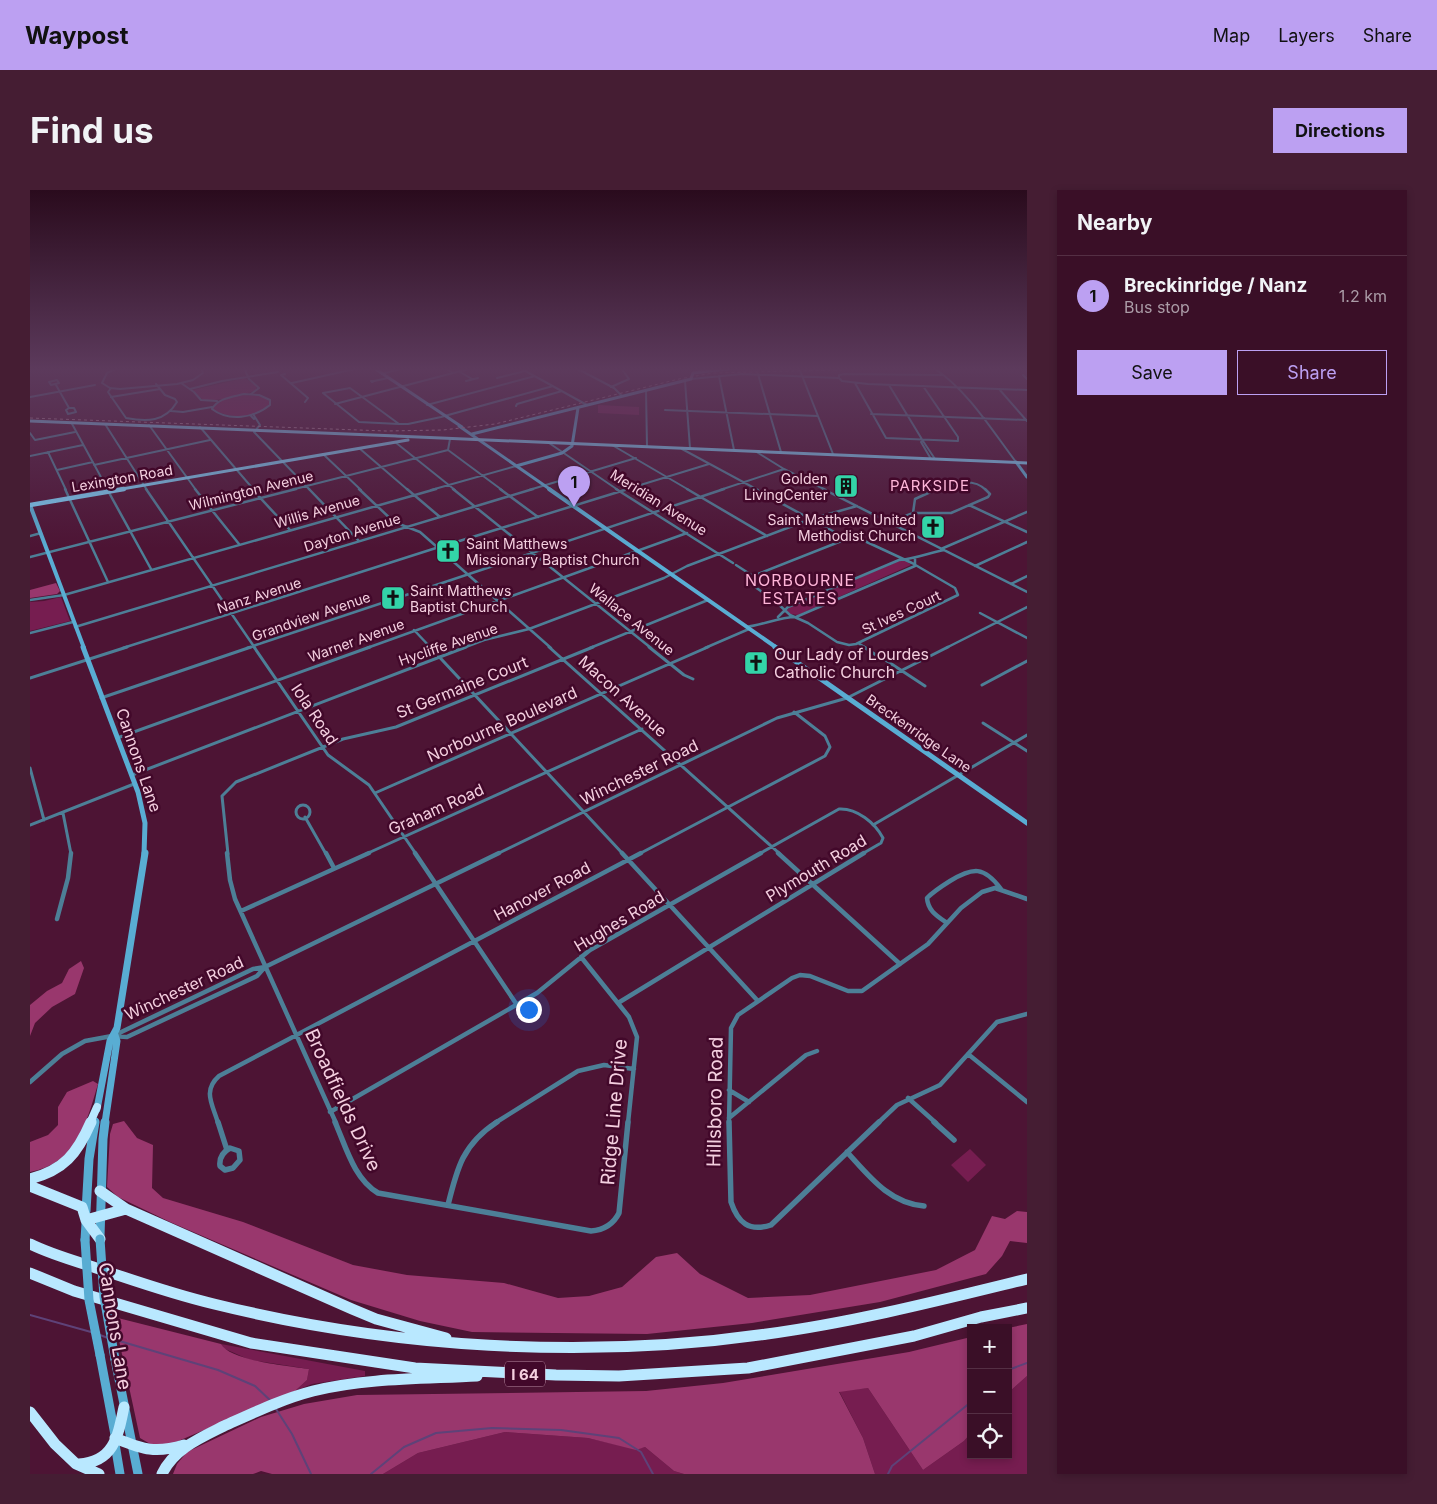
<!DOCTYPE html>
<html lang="en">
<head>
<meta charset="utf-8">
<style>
  body { margin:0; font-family:Inter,sans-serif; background:#451d33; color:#f1f3f6 }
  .controls { position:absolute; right:15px; bottom:15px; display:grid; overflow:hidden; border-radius:0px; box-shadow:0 2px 8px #0003 }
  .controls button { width:45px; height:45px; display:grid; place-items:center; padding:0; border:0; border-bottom:1px solid #542f44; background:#3a0f27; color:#f1f3f6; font:25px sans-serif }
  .you { position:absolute; left:498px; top:819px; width:18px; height:18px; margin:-12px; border:4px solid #fff; border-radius:50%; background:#1a73e8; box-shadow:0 0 0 8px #1a73e833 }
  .badge { display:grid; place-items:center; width:32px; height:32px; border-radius:50%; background:#bca0f2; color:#111; font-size:16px; font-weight:700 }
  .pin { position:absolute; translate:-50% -41px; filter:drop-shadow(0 1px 2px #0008) }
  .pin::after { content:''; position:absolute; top:26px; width:18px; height:15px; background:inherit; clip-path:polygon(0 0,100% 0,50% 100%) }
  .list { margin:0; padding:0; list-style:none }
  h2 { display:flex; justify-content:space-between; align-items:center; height:65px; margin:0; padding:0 20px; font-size:21px }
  h2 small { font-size:16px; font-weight:400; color:#ab9ca7 }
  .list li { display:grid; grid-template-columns:32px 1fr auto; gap:15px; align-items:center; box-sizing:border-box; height:80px; padding:0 20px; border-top:1px solid #542f44 }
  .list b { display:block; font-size:19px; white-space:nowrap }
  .list p { margin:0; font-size:16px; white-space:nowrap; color:#ab9ca7 }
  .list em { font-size:16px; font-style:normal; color:#ab9ca7 }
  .actions { display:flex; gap:10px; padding:15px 20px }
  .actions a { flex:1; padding:11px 0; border:1px solid #bca0f2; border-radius:0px; text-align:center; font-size:18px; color:#bca0f2 }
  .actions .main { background:#bca0f2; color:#111 }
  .icon { flex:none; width:28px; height:28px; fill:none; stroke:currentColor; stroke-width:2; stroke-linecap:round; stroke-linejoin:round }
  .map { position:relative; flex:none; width:997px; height:1284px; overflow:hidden; border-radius:0px }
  header { display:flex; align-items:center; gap:30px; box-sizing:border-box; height:70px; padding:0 25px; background:#bca0f2; color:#111 }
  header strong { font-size:24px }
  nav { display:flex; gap:28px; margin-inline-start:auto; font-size:18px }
  .intro { display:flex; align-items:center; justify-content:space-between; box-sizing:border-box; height:120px; padding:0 30px }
  h1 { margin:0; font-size:35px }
  .button { padding:12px 22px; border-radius:0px; background:#bca0f2; color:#111; font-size:18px; font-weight:700 }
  main { display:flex; gap:30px; padding:0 30px }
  aside { flex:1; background:#3a0f27; border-radius:0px; box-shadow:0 2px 8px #0003 }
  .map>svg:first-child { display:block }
  .green { fill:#761d50 }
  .forest { fill:#99376d }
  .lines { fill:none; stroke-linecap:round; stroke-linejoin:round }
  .stream { stroke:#5e4278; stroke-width:2 }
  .street-far4 { stroke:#4d7f97; stroke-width:2 }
  .street-far3 { stroke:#4d7f97; stroke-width:2.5 }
  .street-far2 { stroke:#4d7f97; stroke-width:3 }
  .street-far1 { stroke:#4d7f97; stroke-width:4.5 }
  .street { stroke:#4d7f97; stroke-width:5.5 }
  .secondary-far4 { stroke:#59add3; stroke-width:3 }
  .secondary-far3 { stroke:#59add3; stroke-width:4 }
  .secondary-far2 { stroke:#59add3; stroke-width:5 }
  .secondary-far1 { stroke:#59add3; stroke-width:7 }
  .secondary { stroke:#59add3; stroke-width:9 }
  .primary-far1 { stroke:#7bcff5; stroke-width:3 }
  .primary { stroke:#7bcff5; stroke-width:4.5 }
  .highway-far1 { stroke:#b9e8ff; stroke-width:8 }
  .highway { stroke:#b9e8ff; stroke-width:11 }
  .rail { stroke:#b0839a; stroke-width:1; stroke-dasharray:3 3; stroke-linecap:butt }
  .secondary-bridge { stroke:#59add3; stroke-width:9 }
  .labels { text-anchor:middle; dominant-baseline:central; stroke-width:5; stroke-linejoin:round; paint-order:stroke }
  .far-street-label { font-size:14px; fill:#f4cfdf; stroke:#42082a }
  .far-poi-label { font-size:14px; fill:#f4cfdf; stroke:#42082a; text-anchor:end }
  .far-neighbourhood-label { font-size:15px; letter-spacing:1px; fill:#feb5d8; stroke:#42082a }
  .shield { fill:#42082a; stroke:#bf93a9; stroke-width:1 }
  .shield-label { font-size:15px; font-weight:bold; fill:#f4cfdf }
  .far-quarter-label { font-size:16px; letter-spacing:1px; fill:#feb5d8; stroke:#42082a }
  .poi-label { font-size:16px; fill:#f4cfdf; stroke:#42082a; text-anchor:start }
  .street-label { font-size:16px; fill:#f4cfdf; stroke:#42082a }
  .near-street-label { font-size:19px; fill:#f4cfdf; stroke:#42082a }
</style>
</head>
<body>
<header>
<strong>Waypost</strong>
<nav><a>Map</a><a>Layers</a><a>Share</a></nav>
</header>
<div class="intro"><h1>Find us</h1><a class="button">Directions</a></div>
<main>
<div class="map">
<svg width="997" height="1284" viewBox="0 0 997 1284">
  <rect width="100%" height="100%" fill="#4d1434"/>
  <path class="green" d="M215,188L226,196V200C219,204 183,212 175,210C170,209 167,203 163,200Z
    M210,205L229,206L239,210V215C226,230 200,228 183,220V217L191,210Z
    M568,215L609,217V225L568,223Z
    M869,371H876L881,375L768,425L760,424L756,421L760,417Z
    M31,407L40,431L0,441V412L14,411Z
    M940,959L956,975L938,992L921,975Z
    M191,1154L335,1181V1186L282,1194L265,1201L277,1190L279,1179L220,1170L193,1158Z
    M997,1186V1284H845L833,1248L809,1201L838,1198L893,1280L934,1251L941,1243V1265H978V1203Z
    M475,1242L558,1248L606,1259L615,1257L644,1281L654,1284H353L388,1263Z"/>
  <path class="forest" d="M26,393L30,401L27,404L0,408V400Z
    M51,771L54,778L45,804L22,817L5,833L0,846V815L17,801L32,793L39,779Z
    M63,891L68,894C56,934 47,973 0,982V952L18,945L28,935V917L37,902Z
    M94,931L107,948L123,955L122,998L133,1008L213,1032L323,1075L377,1085L474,1093L528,1108L559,1106L592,1097L626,1067L647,1063L670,1084L718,1108L780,1105L906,1080L945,1060L962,1026L975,1029L987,1021L997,1022V1053L980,1051L972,1066L956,1084L850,1112L722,1133L617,1144L442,1142L390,1131L321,1110L140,1032L88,1007L77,997L80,944L83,934Z
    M84,1127L191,1154C200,1171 260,1176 279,1179L277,1190L265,1201L139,1255H122L110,1248Z
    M997,1134V1186L978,1203V1138Z
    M941,1147V1243L934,1251L893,1280L838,1198L809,1202L833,1248L845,1284H654L644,1281L615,1257L606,1260L558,1248L475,1242L388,1263L353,1284H242L231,1281L223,1284H143L147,1274L157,1262L231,1227L274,1214L327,1205L616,1201L693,1193L879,1162Z"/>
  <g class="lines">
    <path class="stream" d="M0,1125L61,1142
      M70,1145L78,1148
      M86,1150L188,1180L225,1196L241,1211
      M978,1180L997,1173
      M246,1219L262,1244L281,1284
      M341,1284L374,1257L406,1243L462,1238L531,1240L589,1248L611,1262L623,1284
      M858,1284L862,1276L941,1212"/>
    <path class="street-far4" d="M87,178L77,183L72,193L80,198L90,199L147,194L163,190L173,183L171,178
      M214,178L219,189L229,198L221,204
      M415,178L423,183
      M490,178L557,215
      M546,178L584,198L592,206
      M769,178L803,264
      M904,178C939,202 961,239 986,272
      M430,182L442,189
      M255,184L251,185L278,208L275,212
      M352,184L373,178
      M728,184L751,262
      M993,185L997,189
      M689,186L704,260
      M467,188L495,181
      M809,188L812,191L838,194L997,200
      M809,188V185L814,184L913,185
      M661,189L712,184L809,188
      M27,190L29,193L21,195L19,192Z
      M341,191H344L342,192Z
      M344,191L358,188
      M436,191L448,188
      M655,191L660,258
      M151,193L164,202L171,210L187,211
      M262,193L329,178
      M825,193L856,248L928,251V247L893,196
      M26,195L39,218
      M859,195L893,251
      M581,197L599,189L591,178
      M81,198L78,202L96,228C117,232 135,232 147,212L145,209L135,205L126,194
      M320,198L369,234L329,232L293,203Z
      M160,199L192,191L248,182
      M969,199L997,231
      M616,200L617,257
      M214,204L229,205L240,210V215C224,228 199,232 182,219C188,208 202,207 214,204Z
      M0,207L65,195
      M81,207L130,199
      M305,214L442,178
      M397,215L505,186
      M486,216L487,214L532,201
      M39,218H44L46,222L38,224L36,220Z
      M635,220L788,226
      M141,221L153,222L182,217
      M223,224L230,235L224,242L280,300
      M841,224L997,230
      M221,226L224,229
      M41,232L78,300
      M75,234L117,300
      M369,234H378L411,227L523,196
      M119,235L166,300
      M170,237L224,300
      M0,243L5,250L45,242
      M365,252L425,300
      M519,253L588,300
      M582,255L659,300
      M329,258L378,300
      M652,259L728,300
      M418,260L472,300
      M725,261L754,279L796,300
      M18,262L36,300
      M293,264L331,300
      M0,266L53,255
      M901,269L891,252L893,251L905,269
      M64,275L180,250
      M27,280L63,272
      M261,300L418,260L420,249
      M401,300L486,276
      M499,300L606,268
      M594,300L679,274
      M690,300L754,279
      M904,300C920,294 942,286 956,300"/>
    <path class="street-far3" d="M35,299L78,392
      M77,299L121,379
      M116,299L225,458
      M165,299L209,354
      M222,299L260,340
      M279,299L329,351
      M329,299L364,332L390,342L407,357
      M377,299L410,327
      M423,299L621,458
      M470,299L508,327
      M586,299L703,373
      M657,299L737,346
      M725,299L797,338
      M793,299L997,402
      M939,315L997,342
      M883,323H921L958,307L960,304L955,299
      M883,323L885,309L907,299
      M860,332L883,323
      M799,339L817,349
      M0,346L11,343
      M826,347L882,373L925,398L928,405L826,454L819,455L807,452L778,433L760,425L745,411L718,392V388L819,348Z
      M410,357L598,299
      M409,359L521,458
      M911,359L997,322
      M0,367L266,299
      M706,375L723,386
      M945,376L997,352
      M981,394L997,386
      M0,410L34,405L406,299
      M950,423L997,448
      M748,427L758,417L869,370C885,369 898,363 914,360
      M45,437L503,299
      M716,437C733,435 749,427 766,427L885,376V369
      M384,440L401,458
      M0,443L43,432
      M828,453L836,458
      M93,458L406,358
      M217,458L694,299
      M337,458L657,343
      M433,458L454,450L499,439L634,388L657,376L781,329L827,316
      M560,458L678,410
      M675,458L719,439
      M916,458L997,417"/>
    <path class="street-far2" d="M224,457L298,565L339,595L386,664
      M400,457L593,664
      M519,457L750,664
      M619,457L654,485L663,489
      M834,457L849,467
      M854,469L895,496
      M0,488L97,457
      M952,495L997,471
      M71,508L221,457
      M953,533L997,561
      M87,548L340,457
      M0,578L14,630
      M102,585L436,457
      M345,603L678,457
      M266 622a7 7 0 1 1 14 0a7 7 0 1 1-14 0Z
      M33,623L41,664
      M275,627L296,664
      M0,635L104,594
      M843,635L997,545
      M198,664L192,606L206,592L313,549L366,537L563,457
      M336,664L612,539
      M467,664L747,528L817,508L918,457
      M609,664L795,566L800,557L795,546L764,522
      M729,664L809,619C827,618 845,633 853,648L851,653L832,664"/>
    <path class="street-far1" d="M197,663L200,690L205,709L306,933
      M296,663L304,678
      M385,663L487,815
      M592,663L727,810
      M748,663L870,774
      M211,721L339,663
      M27,729L38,688L41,663
      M917,733C907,726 898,721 897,708C904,701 912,696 920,691C943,677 954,676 971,699
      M551,767L599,827L607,847L598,933
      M588,813L834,663
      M85,845L223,779L235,777L469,663
      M938,864L997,912
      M0,892L32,864L55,851L82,846L97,847L227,786L235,777
      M699,900L719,912
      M878,908L906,933
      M300,922L507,803L560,760L731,663
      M699,928L776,865L787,861
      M188,933C183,915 172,901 189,886L611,663
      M465,933L548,881L574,875L604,879
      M699,933L701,838L708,825L762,788L770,785L780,786L818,801H832L898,754L931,718L952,702L965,698L997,709
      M848,933L867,915L910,895L967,832L997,824"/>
    <path class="street" d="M188,932L197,960
      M305,932C316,957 324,989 348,1003L561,1041C574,1040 583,1035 589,1023L598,932
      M699,932L701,1012C708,1033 719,1042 741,1035L849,932
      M904,932L924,950
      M200,958L209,961L210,970L203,978L195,980L190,976C189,968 193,962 200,958Z
      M817,962C839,986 859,1013 894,1016
      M418,1015C427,978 433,954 467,932"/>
    <path class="secondary-far4" d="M344,178L432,237
      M429,236L521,300
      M442,244L661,189L663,183L705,178
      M986,272L997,287
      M486,276L532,263L542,256L548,218"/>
    <path class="secondary-far3" d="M519,299L747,458
      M0,315L54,458"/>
    <path class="secondary-far2" d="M53,457L108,602L115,633L114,664
      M745,457L997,633"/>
    <path class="secondary-far1" d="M67,919L80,851L87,838L115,663
      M65,933V931
      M75,933L87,851L85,845"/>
    <path class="secondary" d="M56,1021L59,969L65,932
      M70,1047L73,949L75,932
      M55,1050L56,1033
      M70,1165L85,1245
      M85,1169L108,1284
      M85,1254L90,1284"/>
    <path class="primary-far1" d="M0,231L367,246
      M365,246L997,273
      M86,300L378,250"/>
    <path class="primary" d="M0,315L94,299"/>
    <path class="highway-far1" d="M60,933L67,917"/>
    <path class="highway" d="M0,989C34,980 47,964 61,932
      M0,996L52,1017L56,1030L70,1049
      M70,1001L96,1019L322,1119L346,1129L416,1148
      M56,1030L96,1019
      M0,1054C18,1063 38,1069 57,1075C100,1089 141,1104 184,1114C362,1158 556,1170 737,1144C825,1132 911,1110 997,1089
      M0,1083L44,1101L221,1153L385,1178L526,1185L589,1186L718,1178L884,1146L951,1127L997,1118
      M0,1222L25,1254L46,1274L69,1284
      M85,1248C113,1259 124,1264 154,1255
      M49,1274C84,1272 88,1246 94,1217
      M132,1284C144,1259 170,1248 194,1236C223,1223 252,1209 283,1201C336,1188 392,1189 447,1186"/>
    <path class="rail" d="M0,228L356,241L413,240L465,234L649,189L683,183L889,178"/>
    <path class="secondary-bridge" d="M70,1049L74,1107L85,1169
      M55,1050L59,1110L70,1165"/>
  </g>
  <linearGradient id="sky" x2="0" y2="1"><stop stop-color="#2a0b1d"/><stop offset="0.5" stop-color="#5c3a5c"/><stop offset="1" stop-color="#5c3a5c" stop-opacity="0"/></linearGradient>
  <rect width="997" height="358" fill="url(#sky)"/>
  <defs>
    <symbol id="building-square" viewBox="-11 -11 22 22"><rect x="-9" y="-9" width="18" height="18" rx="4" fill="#33d4a8" stroke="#42082a"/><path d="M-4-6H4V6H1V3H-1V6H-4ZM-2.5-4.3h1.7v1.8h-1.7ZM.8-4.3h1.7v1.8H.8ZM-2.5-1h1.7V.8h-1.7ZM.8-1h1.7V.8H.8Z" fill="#111"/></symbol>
    <symbol id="church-square" viewBox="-11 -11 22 22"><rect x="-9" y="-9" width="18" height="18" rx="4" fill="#33d4a8" stroke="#42082a"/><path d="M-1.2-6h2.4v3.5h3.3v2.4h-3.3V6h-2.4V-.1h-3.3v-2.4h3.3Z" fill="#111"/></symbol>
  </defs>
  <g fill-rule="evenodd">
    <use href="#building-square" x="802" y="282" width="28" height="28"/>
    <use href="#church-square" x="889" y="323" width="28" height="28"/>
    <use href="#church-square" x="404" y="347" width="28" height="28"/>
    <use href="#church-square" x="349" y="394" width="28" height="28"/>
    <use href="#church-square" x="712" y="459" width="28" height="28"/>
  </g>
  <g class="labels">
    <g class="far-street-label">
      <text transform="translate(92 288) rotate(-10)">Lexington Road</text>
      <text transform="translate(221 300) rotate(-14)">Wilmington Avenue</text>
      <text transform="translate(629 312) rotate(32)">Meridian Avenue</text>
      <text transform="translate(287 321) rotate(-16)">Willis Avenue</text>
      <text transform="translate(322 342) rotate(-17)">Dayton Avenue</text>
      <text transform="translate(229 405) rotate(-18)">Nanz Avenue</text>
      <text transform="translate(871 422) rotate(-25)">St Ives Court</text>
      <text transform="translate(281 426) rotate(-19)">Grandview Avenue</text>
      <text transform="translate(602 429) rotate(39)">Wallace Avenue</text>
      <text transform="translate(326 450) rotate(-20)">Warner Avenue</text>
      <text transform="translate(418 454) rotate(-19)">Hycliffe Avenue</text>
      <text transform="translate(889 543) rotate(35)">Breckenridge Lane</text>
    </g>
    <g class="far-poi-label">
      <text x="798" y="288">Golden<tspan x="798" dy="16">LivingCenter</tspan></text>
      <text x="886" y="329">Saint Matthews United<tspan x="886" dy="16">Methodist Church</tspan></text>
      <text x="436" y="353" text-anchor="start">Saint Matthews<tspan x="436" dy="16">Missionary Baptist Church</tspan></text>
      <text x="380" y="400" text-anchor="start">Saint Matthews<tspan x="380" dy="16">Baptist Church</tspan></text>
    </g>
    <g class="far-neighbourhood-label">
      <text x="900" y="295">PARKSIDE</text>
    </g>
    <rect class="shield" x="475" y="1171.5" width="40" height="25" rx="4"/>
    <g class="shield-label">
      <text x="495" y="1184">I 64</text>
    </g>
    <g class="far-quarter-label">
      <text x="770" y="390">NORBOURNE<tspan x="770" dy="18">ESTATES</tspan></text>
    </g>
    <g class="poi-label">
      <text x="744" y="464">Our Lady of Lourdes<tspan x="744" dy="18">Catholic Church</tspan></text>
    </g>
    <g class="street-label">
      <text transform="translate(432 497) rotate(-22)">St Germaine Court</text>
      <text transform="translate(593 506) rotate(42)">Macon Avenue</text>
      <text transform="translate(285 524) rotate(56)">Iola Road</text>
      <text transform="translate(472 534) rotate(-24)">Norbourne Boulevard</text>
      <text transform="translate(109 570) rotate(71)">Cannons Lane</text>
      <text transform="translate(609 582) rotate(-26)">Winchester Road</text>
      <text transform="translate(406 619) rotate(-24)">Graham Road</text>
      <text transform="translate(786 678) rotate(-31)">Plymouth Road</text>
      <text transform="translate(512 701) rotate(-28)">Hanover Road</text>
      <text transform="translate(589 731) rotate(-31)">Hughes Road</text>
      <text transform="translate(154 798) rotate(-25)">Winchester Road</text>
    </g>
    <g class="near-street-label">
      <text transform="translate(313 910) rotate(65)">Broadfields Drive</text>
      <text transform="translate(685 912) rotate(-89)">Hillsboro Road</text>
      <text transform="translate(584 922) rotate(-85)">Ridge Line Drive</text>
      <text transform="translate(85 1136) rotate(81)">Cannons Lane</text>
    </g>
  </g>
</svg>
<div class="controls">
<button>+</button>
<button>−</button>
<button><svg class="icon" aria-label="locate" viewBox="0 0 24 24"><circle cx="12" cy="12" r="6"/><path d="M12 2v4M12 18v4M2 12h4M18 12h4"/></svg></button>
</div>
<div class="you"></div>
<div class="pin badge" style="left:544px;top:317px">1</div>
</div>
<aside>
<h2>Nearby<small></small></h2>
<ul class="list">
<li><span class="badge">1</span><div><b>Breckinridge / Nanz</b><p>Bus stop</p></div><em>1.2 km</em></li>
</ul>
<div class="actions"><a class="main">Save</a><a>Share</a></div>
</aside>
</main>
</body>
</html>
